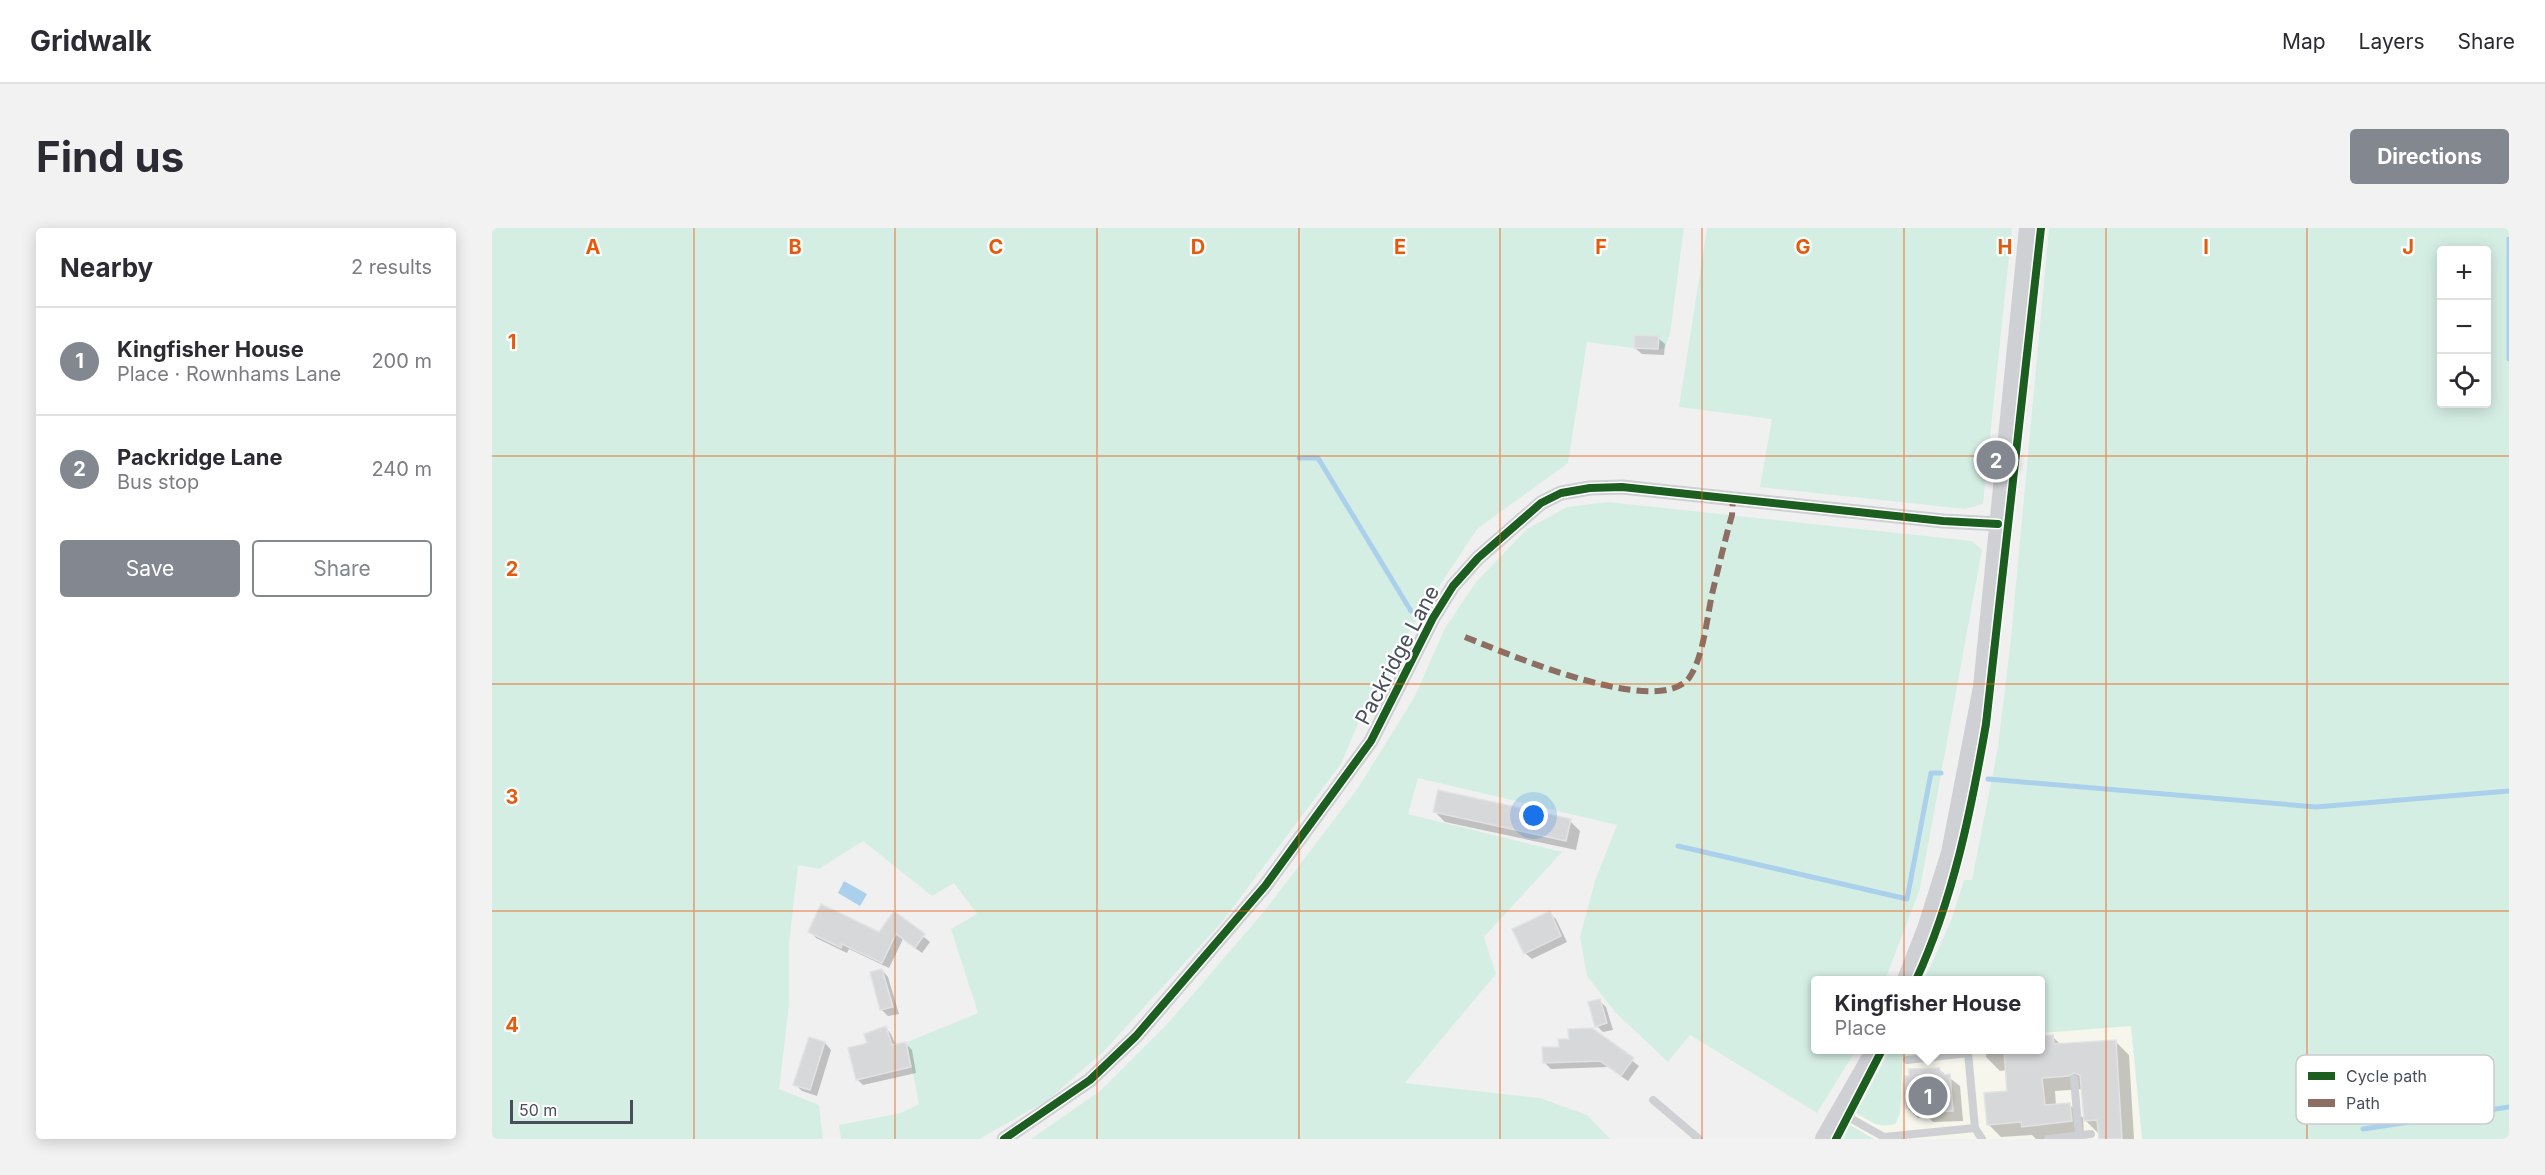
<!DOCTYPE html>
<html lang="en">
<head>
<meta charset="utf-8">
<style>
  body { margin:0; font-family:Inter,sans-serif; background:#f2f2f3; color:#2b2b33 }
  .controls { position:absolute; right:18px; top:18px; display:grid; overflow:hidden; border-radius:6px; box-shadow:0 3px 15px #0003 }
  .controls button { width:54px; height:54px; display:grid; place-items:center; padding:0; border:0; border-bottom:2px solid #e1e1e2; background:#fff; color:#2b2b33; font:30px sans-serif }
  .scale { position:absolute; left:18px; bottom:15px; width:123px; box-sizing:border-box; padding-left:6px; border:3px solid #484e5c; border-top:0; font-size:16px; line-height:21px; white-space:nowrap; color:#484e5c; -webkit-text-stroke:4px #fff; paint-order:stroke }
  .you { position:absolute; left:1042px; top:588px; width:21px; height:21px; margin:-15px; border:4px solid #fff; border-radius:50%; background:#1a73e8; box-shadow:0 0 0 9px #1a73e833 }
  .badge { display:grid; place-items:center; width:39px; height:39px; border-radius:50%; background:#838790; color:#fff; font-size:20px; font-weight:700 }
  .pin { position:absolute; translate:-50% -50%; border:3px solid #fff; box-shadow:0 2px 6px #0006 }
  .popup { position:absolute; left:1319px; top:748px; width:234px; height:78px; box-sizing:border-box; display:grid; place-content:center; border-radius:6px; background:#fff; filter:drop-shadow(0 2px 4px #0005); font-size:20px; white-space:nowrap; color:#7c7c81 }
  .popup b { font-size:22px; color:#2b2b33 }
  .popup::after { content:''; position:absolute; left:50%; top:100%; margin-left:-12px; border:12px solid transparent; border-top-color:#fff }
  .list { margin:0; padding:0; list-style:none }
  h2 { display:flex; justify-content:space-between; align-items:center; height:78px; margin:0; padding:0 24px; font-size:26px }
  h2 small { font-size:20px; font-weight:400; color:#7c7c81 }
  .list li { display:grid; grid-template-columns:39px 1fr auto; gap:18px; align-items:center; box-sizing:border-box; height:108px; padding:0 24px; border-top:2px solid #e1e1e2 }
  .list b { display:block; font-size:22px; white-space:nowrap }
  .list p { margin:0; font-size:20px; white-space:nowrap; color:#7c7c81 }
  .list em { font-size:20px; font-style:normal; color:#7c7c81 }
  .actions { display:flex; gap:12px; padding:18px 24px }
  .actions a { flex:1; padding:14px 0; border:2px solid #838790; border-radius:6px; text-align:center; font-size:21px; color:#838790 }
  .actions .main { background:#838790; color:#fff }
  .icon { flex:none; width:33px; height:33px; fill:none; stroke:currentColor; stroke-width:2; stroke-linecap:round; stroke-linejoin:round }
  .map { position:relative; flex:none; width:2017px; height:911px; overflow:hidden; border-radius:6px }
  header { display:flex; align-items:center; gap:36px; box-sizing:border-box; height:84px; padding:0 30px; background:#fff; border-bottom:2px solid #e1e1e2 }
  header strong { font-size:28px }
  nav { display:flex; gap:33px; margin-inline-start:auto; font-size:21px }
  .intro { display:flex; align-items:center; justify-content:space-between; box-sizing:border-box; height:144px; padding:0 36px }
  h1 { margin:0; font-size:42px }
  .button { padding:15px 27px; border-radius:6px; background:#838790; color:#fff; font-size:21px; font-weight:700 }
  main { display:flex; gap:36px; padding:0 36px }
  aside { flex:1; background:#fff; border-radius:6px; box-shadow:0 3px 15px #0003 }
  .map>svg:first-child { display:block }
  .commercial { fill:#f6f6ec }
  .green { fill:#d5eee4; fill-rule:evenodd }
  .water { fill:#abd0eb }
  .shadow { fill:#0003 }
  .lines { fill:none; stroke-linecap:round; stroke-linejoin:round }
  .stream { stroke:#abd0eb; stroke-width:5 }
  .building { fill:#d7d8da; stroke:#e1e2e3; stroke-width:1.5 }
  .service { stroke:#ced0d3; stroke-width:8 }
  .minor { stroke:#ced0d3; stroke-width:15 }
  .tertiary { stroke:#ced0d3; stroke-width:20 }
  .quiet { stroke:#8d6e63; stroke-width:6; stroke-dasharray:12 6; stroke-linecap:butt }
  .cycleway-casing { stroke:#fff; stroke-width:11 }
  .cycleway { stroke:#1b5e20; stroke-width:8 }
  .grid { fill:none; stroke:#e8590c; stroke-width:1.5; stroke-opacity:0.55 }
  .labels { text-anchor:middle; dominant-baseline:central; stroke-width:4.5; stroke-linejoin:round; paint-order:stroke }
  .street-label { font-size:21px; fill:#484e5c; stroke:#fff }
  .key { fill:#fff; stroke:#c8cace; stroke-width:1.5 }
  .key-label { font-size:16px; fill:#484e5c }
  .grid-label { font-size:20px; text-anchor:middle; font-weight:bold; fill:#e8590c; stroke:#fff; stroke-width:4.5; stroke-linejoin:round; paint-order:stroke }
</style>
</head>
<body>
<header>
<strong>Gridwalk</strong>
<nav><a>Map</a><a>Layers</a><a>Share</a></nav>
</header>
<div class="intro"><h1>Find us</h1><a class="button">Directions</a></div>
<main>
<aside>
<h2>Nearby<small>2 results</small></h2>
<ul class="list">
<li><span class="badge">1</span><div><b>Kingfisher House</b><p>Place · Rownhams Lane</p></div><em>200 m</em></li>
<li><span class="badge">2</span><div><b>Packridge Lane</b><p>Bus stop</p></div><em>240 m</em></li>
</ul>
<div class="actions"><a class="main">Save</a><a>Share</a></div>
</aside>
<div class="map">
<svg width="2017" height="911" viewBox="0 0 2017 911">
  <rect width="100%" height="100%" fill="#f0f0f0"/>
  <path class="commercial" d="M1639,797L1650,911H1351L1398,822H1549V805Z"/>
  <path class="green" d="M0,0H1192L1178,106L1173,120L1166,121L1167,109L1142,107L1141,120L1095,114L1076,235L985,301L915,407L897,449L868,491L849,536L730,694L612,823L556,872L487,911H349L347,897L409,885L427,876L415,814L486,785L459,701L485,686L462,655L440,668L371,613L327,641L306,637L297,715V777L287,861L327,877L331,911H0Z
    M1215,0H1520L1491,276L1473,281L1268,259L1280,191L1187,179Z
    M1557,0H2017V911H1650L1639,798L1549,805V752H1432L1459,693L1472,652H1480L1506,519L1519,410ZM1950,22H1994V176H1950Z
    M1116,274L1480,313L1490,322L1428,661L1393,752H1324V822H1364L1325,885L1198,807L1176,834L1123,784L1095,748L1088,709L1103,653L1125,597L926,550L916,586L1070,624L992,709L1004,746L913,855L1048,870L1095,887L1118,911H539L608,863L678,793L774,681L866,560L923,468L953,400L984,354L1035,301L1075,279Z
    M1398,822H1411L1408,885L1404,895C1388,902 1378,893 1364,885Z
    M1358,897L1382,911H1351Z"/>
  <path class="water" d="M352,653L375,666L368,678L346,665Z"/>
  <path class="shadow" d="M1166,110L1173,116L1172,127L1150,126L1143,120Z
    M943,584L1078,593L1088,603L1084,622L953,594Z
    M403,685L438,714L430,725L411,711L397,740L357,721L355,725L324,710L318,703L387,706Z
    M1057,685L1064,691L1075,714L1040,731L1033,725Z
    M390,742L396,749L407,786L396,788L390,782L380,745Z
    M1107,772L1114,779L1121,802L1111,804L1105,798Z
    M394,800L399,806L404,818L414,816L420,822L424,845L371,857L365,851L377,816Z
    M1099,802L1147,838L1136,853L1116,839L1059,841L1052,834L1078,813Z
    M1561,809L1569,817L1623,813L1637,827L1642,911H1608L1607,906L1593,892L1591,861L1563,863L1564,878L1578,877L1591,890L1592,907L1555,911H1544L1540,907L1509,909L1496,896L1517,865L1515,842L1508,843L1494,829V822H1549Z
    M318,811L333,815L339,822L325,868L310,863L303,856Z
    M1446,841L1468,858L1471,893L1441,894L1436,889L1426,890L1415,880Z"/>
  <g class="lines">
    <path class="stream" d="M2017,11V131
      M807,230H826L919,383
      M1496,551L1824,579L2017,563
      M1186,618L1415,671L1439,545H1449
      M1871,901L2017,879"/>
  </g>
  <path class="building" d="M1142,107L1167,108L1166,121L1142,120Z
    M946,562L1079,591L1074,613L941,584Z
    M329,676L387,704L402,683L433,706L423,720L404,706L390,735L350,716L349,720L316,704Z
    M1058,683L1069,708L1032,726L1020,701Z
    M390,741L401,779L388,782L378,744Z
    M1108,771L1115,795L1103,799L1096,774Z
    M394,798L400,817L414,814L419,839L364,852L356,820L375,815L372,806Z
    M1100,800L1142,830L1129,848L1108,833L1051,835L1050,819H1067L1066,811H1077L1076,801Z
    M1561,807L1562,816L1624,812L1630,911H1607L1605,892L1592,893L1588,847L1582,845L1577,848L1550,850L1553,877L1578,875L1580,893L1530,899L1529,894L1495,897L1492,865L1515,863L1512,822H1548V808Z
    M317,809L333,814L318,862L301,857Z
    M1447,840L1451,847L1458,846L1461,883L1429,885L1428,879L1414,880L1411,857L1413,848H1417V841Z"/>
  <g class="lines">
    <path class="service" d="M1415,832L1476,825L1483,900
      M1582,851L1587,908
      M1161,872L1207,911
      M1349,885L1392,909L1483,900L1490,911
      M1556,911L1599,906"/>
    <path class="minor" d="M512,911L598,852L644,808L773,658L879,513L941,390L961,358L986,330L1049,275L1069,265L1098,260L1130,259L1451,293L1506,296"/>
    <path class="tertiary" d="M1415,752L1435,701L1459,625L1491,459L1537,0
      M1333,911L1384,822"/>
    <path class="quiet" d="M973,409C1014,425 1165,491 1197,450C1212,429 1215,387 1221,362C1227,337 1233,312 1240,287L1241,271"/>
    <defs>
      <path id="cycleway" d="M1424,752C1461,672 1479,583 1494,496L1549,0
        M512,911L598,852L644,808L773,658L879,513L941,390L961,358L986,330L1049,275L1069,265L1098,260L1130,259L1451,293L1506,296
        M1344,911L1390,822"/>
    </defs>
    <use href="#cycleway" class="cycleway-casing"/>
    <use href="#cycleway" class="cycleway"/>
  </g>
  <path class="grid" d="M202,0V911M403,0V911M605,0V911M807,0V911M1008,0V911M1210,0V911M1412,0V911M1614,0V911M1815,0V911M0,228H2017M0,456H2017M0,683H2017"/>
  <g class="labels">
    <g class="street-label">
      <text transform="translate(905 427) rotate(-62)">Packridge Lane</text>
    </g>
  </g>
  <rect x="1804" y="827" width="198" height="69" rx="9" class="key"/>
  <rect x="1816" y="844" width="27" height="8" fill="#1b5e20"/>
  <rect x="1816" y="871" width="27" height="8" fill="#8d6e63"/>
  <g class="key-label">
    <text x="1854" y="854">Cycle path</text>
    <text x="1854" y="881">Path</text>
  </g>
  <g class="grid-label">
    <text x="101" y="26">A</text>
    <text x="303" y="26">B</text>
    <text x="504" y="26">C</text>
    <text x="706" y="26">D</text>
    <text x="908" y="26">E</text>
    <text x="1109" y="26">F</text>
    <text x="1311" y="26">G</text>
    <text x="1513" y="26">H</text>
    <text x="1714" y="26">I</text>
    <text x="1916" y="26">J</text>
    <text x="20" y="121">1</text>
    <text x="20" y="348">2</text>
    <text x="20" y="576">3</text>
    <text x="20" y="804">4</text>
  </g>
</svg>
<div class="controls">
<button>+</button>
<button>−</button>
<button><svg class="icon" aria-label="locate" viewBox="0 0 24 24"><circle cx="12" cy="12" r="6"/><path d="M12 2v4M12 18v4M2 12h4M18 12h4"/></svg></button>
</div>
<div class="scale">50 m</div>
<div class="you"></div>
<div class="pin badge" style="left:1436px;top:868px">1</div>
<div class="popup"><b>Kingfisher House</b>Place</div>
<div class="pin badge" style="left:1504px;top:232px">2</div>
</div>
</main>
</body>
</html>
